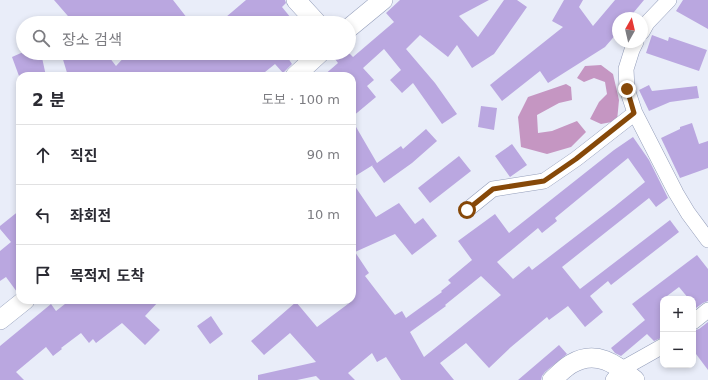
<!DOCTYPE html>
<html lang="ko">
<head>
<meta charset="utf-8">
<style>
  body { margin:0; font-family:"DejaVu Sans","Noto Sans KR",sans-serif; background:#f7f7f7; color:#2b2b33 }
  .controls { position:absolute; right:12px; bottom:12px; display:grid; overflow:hidden; border-radius:8px; box-shadow:0 2px 6px #0003 }
  .controls button { width:36px; height:36px; display:grid; place-items:center; padding:0; border:0; border-bottom:1px solid #e1e1e2; background:#fff; color:#2b2b33; font:20px sans-serif }
  .compass { position:absolute; left:612px; top:12px; width:36px; height:36px; border-radius:50%; background:#fff; box-shadow:0 2px 6px #0003; rotate:8deg }
  .stop { position:absolute; width:12px; height:12px; margin:-9px; border:3px solid #864808; border-radius:50%; background:#fff }
  .stop.end { background:#864808; border-color:#fff; box-shadow:0 1px 4px #0008 }
  .list { margin:0; padding:0; list-style:none }
  h2 { display:flex; justify-content:space-between; align-items:center; height:52px; margin:0; padding:0 16px; font-size:17px }
  h2 small { font-size:13px; font-weight:400; color:#7c7c81 }
  .list li { display:grid; grid-template-columns:26px 1fr auto; gap:12px; align-items:center; box-sizing:border-box; height:60px; padding:0 16px; border-top:1px solid #e1e1e2 }
  .list b { display:block; font-size:15px; white-space:nowrap }
  .list em { font-size:13px; font-style:normal; color:#7c7c81 }
  .icon { flex:none; width:22px; height:22px; fill:none; stroke:currentColor; stroke-width:2; stroke-linecap:round; stroke-linejoin:round }
  .map { position:relative; flex:none; width:708px; height:380px; overflow:hidden }
  .search { position:absolute; background:#fff; box-shadow:0 2px 6px #0003; left:16px; top:16px; width:340px; height:44px; display:flex; align-items:center; gap:10px; box-sizing:border-box; padding:0 14px; border-radius:22px; color:#7c7c81; font-size:15px }
  .panel { position:absolute; background:#fff; box-shadow:0 2px 6px #0003; left:16px; top:72px; width:340px; height:232px; border-radius:12px }
  .map>svg:first-child { display:block }
  .forest { fill:#c596c2 }
  .building { fill:#baa7e0; fill-rule:evenodd }
  .lines { fill:none; stroke-linecap:round; stroke-linejoin:round }
  .minor-casing { stroke:#949eba; stroke-width:16 }
  .tertiary-casing { stroke:#949eba; stroke-width:20 }
  .minor { stroke:#fff; stroke-width:15 }
  .tertiary { stroke:#fff; stroke-width:19 }
  .route { stroke:#864808; stroke-width:5 }
</style>
</head>
<body>
<div class="map">
<svg width="708" height="380" viewBox="0 0 708 380">
  <rect width="100%" height="100%" fill="#e9edf9"/>
  <path class="forest" d="M601,65L613,74L619,100L617,121L601,124L590,119L599,102L607,94L605,82L594,78L584,82L577,78L585,66Z
    M566,84L571,87L572,100L559,103L537,115L538,133L552,131L577,121L586,132L571,147L547,154L521,147L518,117L528,97Z"/>
  <path class="building" d="M54,0H173L191,23H74Z
    M246,0H285L286,3L282,7L295,23H219Z
    M400,0H489L459,16L478,37L504,0H517L527,7L494,54L472,68L457,45L448,57L420,35L406,49L435,83L457,114L442,124L413,83L402,93L390,80L401,70L384,49L363,68L374,80L367,86L376,97L352,117V76H323L338,63L335,59L342,53H349L353,57L394,22L386,13Z
    M564,0H583L579,7L593,26L615,0H644L629,18H618V32L605,47L548,83L540,71L502,101L490,85L563,27L552,21Z
    M683,0H708V29L676,11Z
    M652,35L668,41L669,37L707,50L699,71L646,53Z
    M21,53H41L46,76H19L12,57Z
    M61,53H106L116,66L128,53H288L286,55L292,64L283,73L275,64L260,76H68Z
    M649,85L652,91L697,86L699,98L670,102L649,111L639,90Z
    M481,106L497,108L494,130L478,127Z
    M352,120L377,163L401,146L403,149L426,129L437,141L412,163L384,183L372,166L373,165L352,178Z
    M692,123L699,144L708,141V168L680,178L661,138L680,129V127Z
    M633,137L649,160L668,198L656,207L649,198L562,267L580,289L670,220L679,232L611,285L608,281L590,296L603,312L585,327L568,306L549,320L547,317L511,347L489,368L466,343L440,363L454,380H401L386,357L377,362L372,353L348,373L355,380H320L316,376L297,380H258V375L316,362L290,333L264,355L251,341L296,302L317,327L352,301V182L376,217L399,203L415,224L423,218L437,236L412,255L395,234L355,252L369,273L365,276L395,315L402,311L406,318L442,292L441,291L451,283L448,280L472,260L458,241L495,214L509,233L614,150ZM628,158L645,182L614,207L532,270L529,266L513,279L497,262L538,228L542,233L557,221L555,218ZM481,276L501,295L424,357L410,332L446,306L445,305Z
    M512,144L527,165L510,177L495,156Z
    M459,156L471,171L430,203L418,188Z
    M20,210V291L17,292L6,277L0,281V251L11,242L0,229V226Z
    M697,255L708,269V301L703,303L696,308L693,305V299H689L679,287L663,299V337L654,341L647,334L621,356L615,353L611,348L645,320L632,304Z
    M70,300H160L145,316L160,330L145,345L122,323L96,343L93,339L89,343L81,333L61,348L62,349L53,356L46,347L16,372L24,380H0V346L51,304L56,311Z
    M211,316L223,334L210,344L197,326Z
    M708,322V370L693,350V331L699,329Z
    M559,345L567,354L545,372L542,376L541,380H518Z"/>
  <g class="lines">
    <defs>
      <path id="minor" d="M642,32L647,23L669,0
        M636,42L632,50L626,69L627,89L635,113L676,193L688,213L708,240
        M467,210L493,189L544,181L576,159L635,113
        M693,322L708,310
        M613,380L622,369L663,346"/>
      <path id="tertiary" d="M296,0L317,23
        M349,28L383,0
        M295,76L320,53
        M0,320L25,300
        M552,380C558,375 564,368 571,364C596,349 616,364 635,380"/>
    </defs>
    <use href="#minor" class="minor-casing"/>
    <use href="#tertiary" class="tertiary-casing"/>
    <use href="#minor" class="minor"/>
    <use href="#tertiary" class="tertiary"/>
  </g>
  <g class="lines">
    <path class="route" d="M467,210L493,189L544,181L576,159L634,113L627,89"/>
  </g>
</svg>
<div class="controls">
<button>+</button>
<button>−</button>
</div>
<svg class="compass" viewBox="-18 -18 36 36"><path d="M0-13l5 13h-10z" fill="#e53935"/><path d="M0 13l5-13h-10z" fill="#7c7c81"/></svg>
<div class="stop" style="left:467px;top:210px"></div>
<div class="stop end" style="left:627px;top:89px"></div>
<div class="search"><svg class="icon" aria-label="search" viewBox="0 0 24 24"><circle cx="10" cy="10" r="6"/><path d="M15 15l6 6"/></svg>장소 검색</div>
<section class="panel">
<h2>2 분<small>도보 · 100 m</small></h2>
<ul class="list">
<li><svg class="icon" aria-label="ahead" viewBox="0 0 24 24"><path d="M12 20V5M6 11l6-6 6 6"/></svg><div><b>직진</b></div><em>90 m</em></li>
<li><svg class="icon" aria-label="left" viewBox="0 0 24 24"><path d="M17 20v-9H6M10 6l-5 5 5 5"/></svg><div><b>좌회전</b></div><em>10 m</em></li>
<li><svg class="icon" aria-label="arrive" viewBox="0 0 24 24"><path d="M6 21V4h12l-3 4 3 4H6"/></svg><div><b>목적지 도착</b></div></li>
</ul>
</section>
</div>
</body>
</html>
